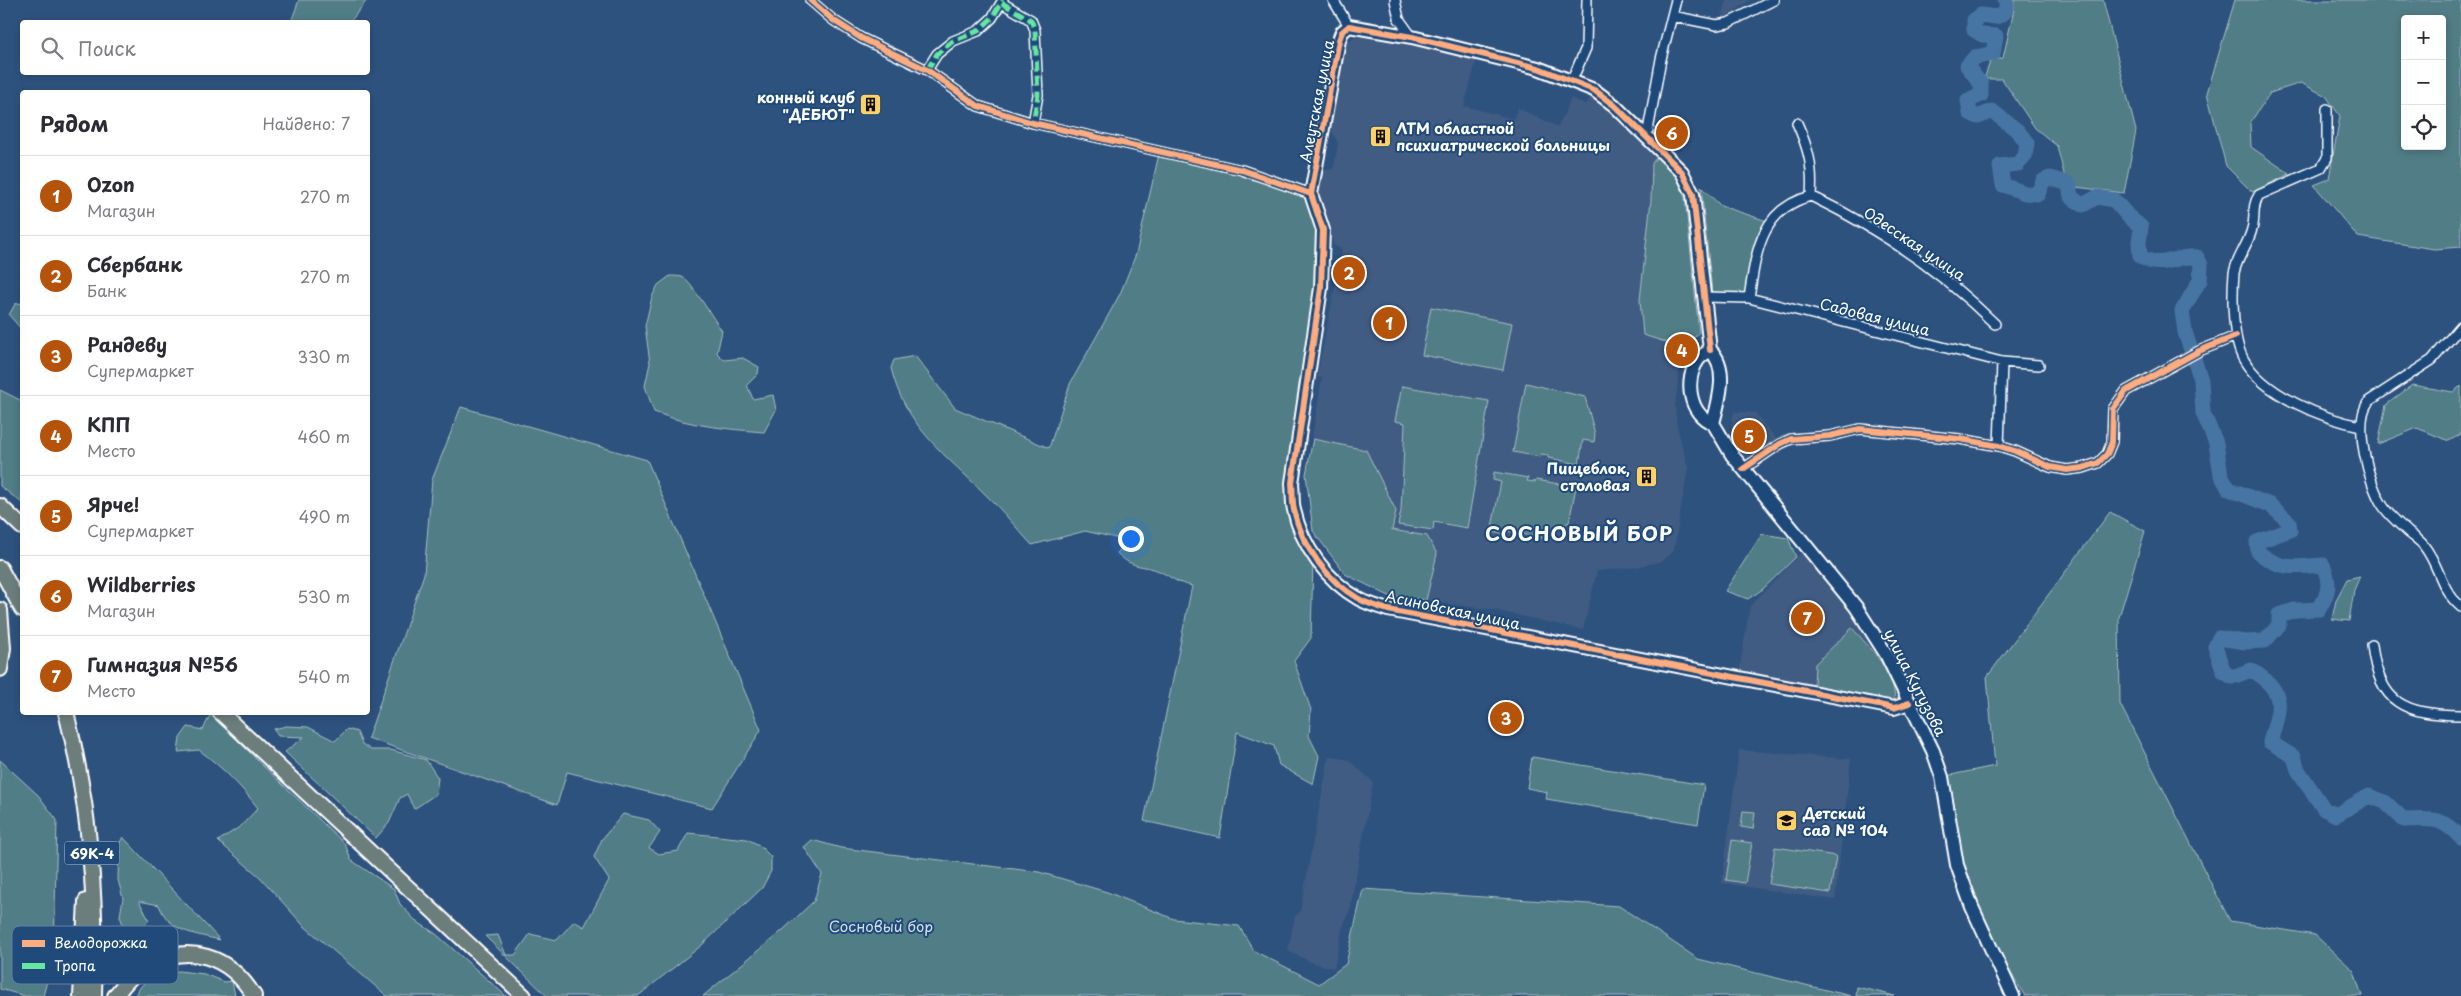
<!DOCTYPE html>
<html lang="ru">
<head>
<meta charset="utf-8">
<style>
  body { margin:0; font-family:"Playpen Sans",sans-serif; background:#f2f2f3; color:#2b2b33 }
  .controls { position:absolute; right:15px; top:15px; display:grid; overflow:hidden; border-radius:5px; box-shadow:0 2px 8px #0003 }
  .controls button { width:45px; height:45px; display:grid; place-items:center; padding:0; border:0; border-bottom:1px solid #e1e1e2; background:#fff; color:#2b2b33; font:25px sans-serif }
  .you { position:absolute; left:1130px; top:538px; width:18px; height:18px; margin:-12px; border:4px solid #fff; border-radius:50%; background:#1a73e8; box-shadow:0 0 0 8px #1a73e833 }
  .badge { display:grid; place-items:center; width:32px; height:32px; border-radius:50%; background:#b45309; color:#fff; font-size:16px; font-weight:700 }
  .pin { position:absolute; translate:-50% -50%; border:2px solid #fff; box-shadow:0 1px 5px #0006 }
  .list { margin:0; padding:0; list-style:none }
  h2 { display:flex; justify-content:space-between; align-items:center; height:65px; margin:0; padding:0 20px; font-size:21px }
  h2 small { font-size:16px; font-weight:400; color:#7c7c81 }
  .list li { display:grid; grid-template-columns:32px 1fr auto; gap:15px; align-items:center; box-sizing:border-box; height:80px; padding:0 20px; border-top:1px solid #e1e1e2 }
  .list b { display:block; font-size:19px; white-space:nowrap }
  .list p { margin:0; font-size:16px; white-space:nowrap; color:#7c7c81 }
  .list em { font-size:16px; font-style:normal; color:#7c7c81 }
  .icon { flex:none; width:28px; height:28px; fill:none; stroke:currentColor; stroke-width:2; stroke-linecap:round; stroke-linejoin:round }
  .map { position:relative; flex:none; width:2461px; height:996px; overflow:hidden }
  .search { position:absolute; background:#fff; box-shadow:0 2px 8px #0003; left:20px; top:20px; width:350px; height:55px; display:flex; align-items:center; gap:12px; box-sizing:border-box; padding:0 18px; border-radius:5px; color:#7c7c81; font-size:19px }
  .panel { position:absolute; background:#fff; box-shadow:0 2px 8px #0003; left:20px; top:90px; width:350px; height:625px; border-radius:5px }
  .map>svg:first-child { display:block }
  .built { fill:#405c83 }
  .green { fill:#517d86; stroke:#a8bec2; fill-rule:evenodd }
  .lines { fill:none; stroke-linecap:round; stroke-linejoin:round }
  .river { stroke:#4775a3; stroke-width:15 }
  .street-casing { stroke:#fff; stroke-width:12 }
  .secondary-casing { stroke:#fff; stroke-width:16 }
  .primary-casing { stroke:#fff; stroke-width:18 }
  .street { stroke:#1f4a7a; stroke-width:9 }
  .secondary { stroke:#1f4a7a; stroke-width:12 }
  .primary { stroke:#6c7e7c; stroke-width:14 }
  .quiet { stroke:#66e7a1; stroke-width:5; stroke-dasharray:10 5; stroke-linecap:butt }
  .cycleway-casing { stroke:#1f4a7a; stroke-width:9 }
  .cycleway { stroke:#ffac80; stroke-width:6 }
  .labels { text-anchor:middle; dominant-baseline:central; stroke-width:4; stroke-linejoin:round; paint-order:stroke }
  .shield { fill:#1f4a7a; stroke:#bcc9d7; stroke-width:1 }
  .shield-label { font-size:14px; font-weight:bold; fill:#fff }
  .poi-label { font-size:15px; font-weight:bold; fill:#fff; stroke:#1f4a7a; text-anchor:end }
  .street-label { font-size:15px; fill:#fff; stroke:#1f4a7a }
  .park-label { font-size:15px; fill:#d4dee1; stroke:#1f4a7a }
  .district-label { font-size:20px; font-weight:bold; letter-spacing:1px; fill:#fff; stroke:#1f4a7a }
  .key { fill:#1f4a7a; stroke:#6280a2; stroke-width:1 }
  .key-label { font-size:14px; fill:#fff }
</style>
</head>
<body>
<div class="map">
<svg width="2461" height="996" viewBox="0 0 2461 996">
  <rect width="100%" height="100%" fill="#2e527e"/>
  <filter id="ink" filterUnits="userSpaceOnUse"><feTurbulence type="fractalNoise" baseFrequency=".02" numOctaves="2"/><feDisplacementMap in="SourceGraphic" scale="10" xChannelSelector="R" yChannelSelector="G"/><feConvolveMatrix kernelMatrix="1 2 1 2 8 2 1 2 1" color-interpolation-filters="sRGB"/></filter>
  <g filter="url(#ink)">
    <path class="built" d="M1727,0H1750L1721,21Z
      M1369,34L1396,39L1477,58L1464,106L1513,119L1518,108L1558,127L1571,98L1586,105L1590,97L1610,111L1675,177L1684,292L1682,348L1675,407L1677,426L1688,468L1674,549L1663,561L1636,567L1597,571L1583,630L1494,610L1389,596L1345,574L1313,531L1306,474L1322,378L1317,377L1342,250L1334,245L1318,194L1322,170L1333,169L1335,162L1338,143L1330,127L1346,45L1354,38Z
      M1734,412L1755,413L1776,439L1745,464L1737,454L1730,432Z
      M1803,551L1853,609L1882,657L1901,698L1893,704L1739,673L1750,606Z
      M1739,750L1851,759L1835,900L1722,883Z
      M1329,756L1349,760L1373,782L1350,909L1343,926L1334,968L1313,963L1288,951L1295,916L1300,912Z"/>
    <path class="green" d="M299,0H367L350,22H291Z
      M2014,0H2103L2136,131L2124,193L2067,186L2057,146L2035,128L2002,79H1984L1990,62L2003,58L2014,9Z
      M2235,0H2461V247L2434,249L2358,237L2314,185L2329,179L2340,116L2326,96L2301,83L2270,93L2250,123L2251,147L2290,174L2252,192L2226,166L2207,93ZM2405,19H2442V146H2405Z
      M1159,154L1241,172L1309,196L1319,231L1316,288L1289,483L1313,560L1311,638L1294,661L1311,710L1309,736L1319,756L1313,784L1279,765L1274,746L1237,732L1220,838L1144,821L1192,586C1175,582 1176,580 1163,573C1145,563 1134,571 1117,553L1129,541L1085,531L1032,545C1017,529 1004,512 988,497C947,456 905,427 891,368L894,360L915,356L955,408L1049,448L1070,384L1120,294L1136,254Z
      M1657,157L1676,176L1685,197L1699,332L1689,344H1672L1643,335L1640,300L1651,200L1652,163Z
      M1701,187L1721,206L1767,221L1753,251L1747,294L1712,292Z
      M670,276C673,276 678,276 682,277C689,279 715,321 722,331L717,353L724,360L743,358L759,367L758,374L747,385L753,399L773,395L776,410L764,432C726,429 690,426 654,412L645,386L650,363L645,326L652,297L658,285Z
      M22,303V330L9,315L15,304Z
      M1431,307L1512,323L1503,370L1422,355Z
      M1526,383L1585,397L1595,434L1594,442L1583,440L1579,464L1548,458V455L1541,454L1540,457L1513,452Z
      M2412,385L2453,392L2461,386V434L2449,441L2417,428L2378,444L2386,405Z
      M1402,386L1489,401L1467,528L1434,522L1433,530L1398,525L1401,511L1405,423L1395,421Z
      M0,390L22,401V503L0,486Z
      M461,407L647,460L761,730L712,808L567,772L557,805L368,738L424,574L432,480Z
      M1313,439L1366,450L1396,511L1392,530L1427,536L1437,554L1426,600L1389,596L1345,574L1313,531L1306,474Z
      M1494,472L1528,478L1527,481L1535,482L1536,480L1576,487L1569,522L1542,538L1507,531L1506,535L1491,532L1501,482L1493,480Z
      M2110,512L2145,531L2119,617L2120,704L2230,921L2315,935L2354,971L2362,996H2025C1999,954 1974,912 1962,864C1954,836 1951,805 1946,776L1995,766L1987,677Z
      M1762,534L1788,538L1796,557L1763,589L1748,599L1725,591Z
      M2360,576L2354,590L2349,621L2332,619L2336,600L2347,579Z
      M1852,628C1869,647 1898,674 1894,701L1814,685L1815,664Z
      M211,713L259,762L345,844L351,860L394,889L400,904L416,921L436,934L506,996H387L303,925L260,877L218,841L241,826L258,808C241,786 222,767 199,750L178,752L180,738L188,727L203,730Z
      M286,726L308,727L335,741L347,729L357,732L362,744L371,750H391L426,760L438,778L436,794L414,809L407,794L400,798L389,823L376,838L285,752L304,737L278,736L274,729Z
      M1532,757L1704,785L1698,824L1546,799L1547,792L1527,788Z
      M0,760L38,795L57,820L54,955L43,996H25L0,989Z
      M1743,811L1755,812L1753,829L1741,827Z
      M623,814L649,820L660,832L649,848L659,854L678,851L688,833L747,839L759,845L771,857V871L762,888L702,945L638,996H547L485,936L498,935L506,955H515L530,934L557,940L574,921L584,927L609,880L594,857L602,839Z
      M123,837L220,940C195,934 169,932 159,905L139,901L149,920L138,933L127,937L120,916L123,898L118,880L119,844Z
      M812,840L841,848L1039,872L1107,892L1174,919L1239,926L1254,951L1319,984L1346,964L1363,889L1619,906L1698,959L1851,996H703L782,931L814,901L822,874L804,847Z
      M1732,840L1752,843L1745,883L1726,880Z
      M1775,847L1836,856L1830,893L1769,884Z
      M179,971L204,974L224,982L232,981L235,996H136C142,977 162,973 179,971Z
      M1857,987L1895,996H1856Z"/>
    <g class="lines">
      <path class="river" d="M2005,0L2007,5L2004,13L1996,17L1981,15L1974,20V30L1982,35L1996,36L1993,54L1975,57L1967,66L1981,84V95L1968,101L1970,113L1978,117L1992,111L2018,131L2027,143L2025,156L2018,164L2000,166L2003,185L2025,193L2038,194L2043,181L2050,178L2069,184L2071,197L2083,205L2097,197L2114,200L2128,216L2141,227L2139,242L2140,256C2162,271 2174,255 2197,257L2201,265L2200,280L2182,311L2185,332L2201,380L2203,413L2216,443L2221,475L2229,489L2270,505L2289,522L2290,530L2257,542L2258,552C2281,571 2295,567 2323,565C2331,583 2329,593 2319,609L2295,610L2279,615V625L2265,641L2245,642L2219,638L2215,647L2224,672L2232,677L2251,670C2288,692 2280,707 2270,742L2294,757L2298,770L2324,809L2336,815L2369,796L2385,802L2404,820C2432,819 2441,816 2461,838"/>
      <defs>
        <path id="street" d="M810,0L833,20L861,38L927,70L978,106L1033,123L1242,170L1311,194
          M1333,0L1349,26
          M1395,0L1399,19L1412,37
          M1002,3L1031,20L1035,30L1038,95L1033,123
          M1672,16L1717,25L1728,23L1774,0
          M927,70L937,54L953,41L978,31L992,18L1003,0
          M1572,80L1586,48L1587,0
          M2327,109V158L2321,168L2259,195C2251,207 2256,217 2252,229C2248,245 2237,257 2234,273C2232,296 2232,340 2244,360C2264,395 2324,419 2361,426
          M1797,123C1809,150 1813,166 1811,196
          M1647,136L1661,59L1676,0
          M1704,297L1749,298L2002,362L2039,365
          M1749,298C1756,253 1760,209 1811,196C1880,229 1941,271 1995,324
          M2461,326L2432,360L2369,401C2352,422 2369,485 2383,506C2389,515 2399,524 2407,531C2412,536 2420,540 2424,546C2440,566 2439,588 2461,607
          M1999,446L2002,362
          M1743,469L1780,444L1791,439L1830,436L1860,429L1960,439L1999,446L2015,451L2050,467L2067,470L2083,468L2098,463L2107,454L2112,442L2113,409L2126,391L2199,351L2236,336
          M2372,645C2379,705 2405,714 2461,715"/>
        <path id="secondary" d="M1710,350L1693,194L1682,172L1614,105L1594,90L1538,68L1412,37L1349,26L1342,32L1339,40L1311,194L1323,230L1321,288L1292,483C1293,492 1292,502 1294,510C1302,546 1327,581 1359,599C1368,604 1379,607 1388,610L1894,708L1909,703
          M1710,350C1706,353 1701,356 1698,360C1684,380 1689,415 1713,423L1732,455L1856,607L1886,654L1933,751L1942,777L1957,865L1972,907L2013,996
          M1710,350C1729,367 1719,401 1713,423"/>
        <path id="primary" d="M0,506L22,527
          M0,568L22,609
          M0,610L3,648L0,669
          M66,712C90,807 97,898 94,996
          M220,712L524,996
          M81,996L86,901
          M115,996C123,986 133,972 145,966C188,942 229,955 254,996"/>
      </defs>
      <use href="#street" class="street-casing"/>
      <use href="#secondary" class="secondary-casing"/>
      <use href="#primary" class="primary-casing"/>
      <use href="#street" class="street"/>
      <use href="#secondary" class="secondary"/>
      <use href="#primary" class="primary"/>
      <path class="quiet" d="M1002,3L1031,20L1035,30L1038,95L1033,123
        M927,70L937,54L953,41L978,31L992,18L1003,0"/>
      <defs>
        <path id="cycleway" d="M810,0L833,20L861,38L927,70L978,106L1033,123L1242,170L1311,194
          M1710,350L1693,194L1682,172L1614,105L1594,90L1538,68L1412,37L1349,26L1342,32L1339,40L1311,194L1323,230L1321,288L1292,483C1293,492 1292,502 1294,510C1302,546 1327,581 1359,599C1368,604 1379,607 1388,610L1894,708L1909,703
          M1743,469L1780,444L1791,439L1830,436L1860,429L1960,439L1999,446L2015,451L2050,467L2067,470L2083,468L2098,463L2107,454L2112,442L2113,409L2126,391L2199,351L2236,336"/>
      </defs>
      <use href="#cycleway" class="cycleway-casing"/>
      <use href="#cycleway" class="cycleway"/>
    </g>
  </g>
  <defs>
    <symbol id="building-square" viewBox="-11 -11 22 22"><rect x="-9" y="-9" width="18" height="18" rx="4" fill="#ffd166" stroke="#1f4a7a"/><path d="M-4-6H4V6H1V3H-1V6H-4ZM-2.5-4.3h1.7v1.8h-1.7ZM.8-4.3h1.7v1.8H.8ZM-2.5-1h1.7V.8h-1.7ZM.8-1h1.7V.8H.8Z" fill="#111"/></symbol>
    <symbol id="school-square" viewBox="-11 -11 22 22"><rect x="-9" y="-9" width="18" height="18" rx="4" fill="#ffd166" stroke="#1f4a7a"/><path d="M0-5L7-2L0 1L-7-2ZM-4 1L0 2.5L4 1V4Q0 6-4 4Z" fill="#111"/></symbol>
  </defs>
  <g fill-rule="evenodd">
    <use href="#building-square" x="858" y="92" width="25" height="25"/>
    <use href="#building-square" x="1368" y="124" width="25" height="25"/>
    <use href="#building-square" x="1634" y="464" width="25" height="25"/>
    <use href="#school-square" x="1774" y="808" width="25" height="25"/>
  </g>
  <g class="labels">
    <rect class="shield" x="64.5" y="841.5" width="55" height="23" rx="4"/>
    <g class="shield-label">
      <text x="92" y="853">69К-4</text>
    </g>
    <g class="poi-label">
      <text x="855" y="96">конный клуб<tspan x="855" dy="17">"ДЕБЮТ"</tspan></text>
      <text x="1396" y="127" text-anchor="start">ЛТМ областной<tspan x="1396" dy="17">психиатрической больницы</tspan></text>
      <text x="1630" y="467">Пищеблок,<tspan x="1630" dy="17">столовая</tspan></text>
      <text x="1803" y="812" text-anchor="start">Детский<tspan x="1803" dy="17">сад № 104</tspan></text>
    </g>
    <g class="street-label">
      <text transform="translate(1316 101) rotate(-79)">Алеутская улица</text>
      <text transform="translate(1915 243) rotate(34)">Одесская улица</text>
      <text transform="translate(1875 316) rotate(14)">Садовая улица</text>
      <text transform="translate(1453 609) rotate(12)">Асиновская улица</text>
      <text transform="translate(1916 682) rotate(63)">улица Кутузова</text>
    </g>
    <g class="park-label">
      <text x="881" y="925">Сосновый бор</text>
    </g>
    <g class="district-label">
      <text x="1579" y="533">СОСНОВЫЙ БОР</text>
    </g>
  </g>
  <rect x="12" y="926" width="166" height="58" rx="8" class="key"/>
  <rect x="22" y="940" width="23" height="7" fill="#ffac80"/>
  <rect x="22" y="963" width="23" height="6" fill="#66e7a1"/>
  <g class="key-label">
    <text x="54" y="948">Велодорожка</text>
    <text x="54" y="971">Тропа</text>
  </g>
</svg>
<div class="controls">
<button>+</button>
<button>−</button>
<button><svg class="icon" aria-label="locate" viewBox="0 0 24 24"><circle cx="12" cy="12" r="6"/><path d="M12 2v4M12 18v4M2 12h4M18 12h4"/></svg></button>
</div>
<div class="you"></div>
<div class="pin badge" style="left:1389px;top:323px">1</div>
<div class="pin badge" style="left:1349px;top:273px">2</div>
<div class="pin badge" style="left:1506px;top:718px">3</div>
<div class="pin badge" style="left:1682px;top:350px">4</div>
<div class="pin badge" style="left:1749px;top:436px">5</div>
<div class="pin badge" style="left:1672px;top:133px">6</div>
<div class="pin badge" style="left:1807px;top:618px">7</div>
<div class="search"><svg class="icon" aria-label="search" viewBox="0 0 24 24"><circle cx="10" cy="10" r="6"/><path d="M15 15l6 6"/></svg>Поиск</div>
<section class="panel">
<h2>Рядом<small>Найдено: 7</small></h2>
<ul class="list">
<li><span class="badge">1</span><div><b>Ozon</b><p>Магазин</p></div><em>270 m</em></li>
<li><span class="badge">2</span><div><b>Сбербанк</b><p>Банк</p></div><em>270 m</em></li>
<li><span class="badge">3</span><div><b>Рандеву</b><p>Супермаркет</p></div><em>330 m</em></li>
<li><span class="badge">4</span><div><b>КПП</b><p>Место</p></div><em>460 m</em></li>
<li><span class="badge">5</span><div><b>Ярче!</b><p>Супермаркет</p></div><em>490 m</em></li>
<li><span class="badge">6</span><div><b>Wildberries</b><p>Магазин</p></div><em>530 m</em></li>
<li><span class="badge">7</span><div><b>Гимназия №56</b><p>Место</p></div><em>540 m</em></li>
</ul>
</section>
</div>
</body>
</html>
